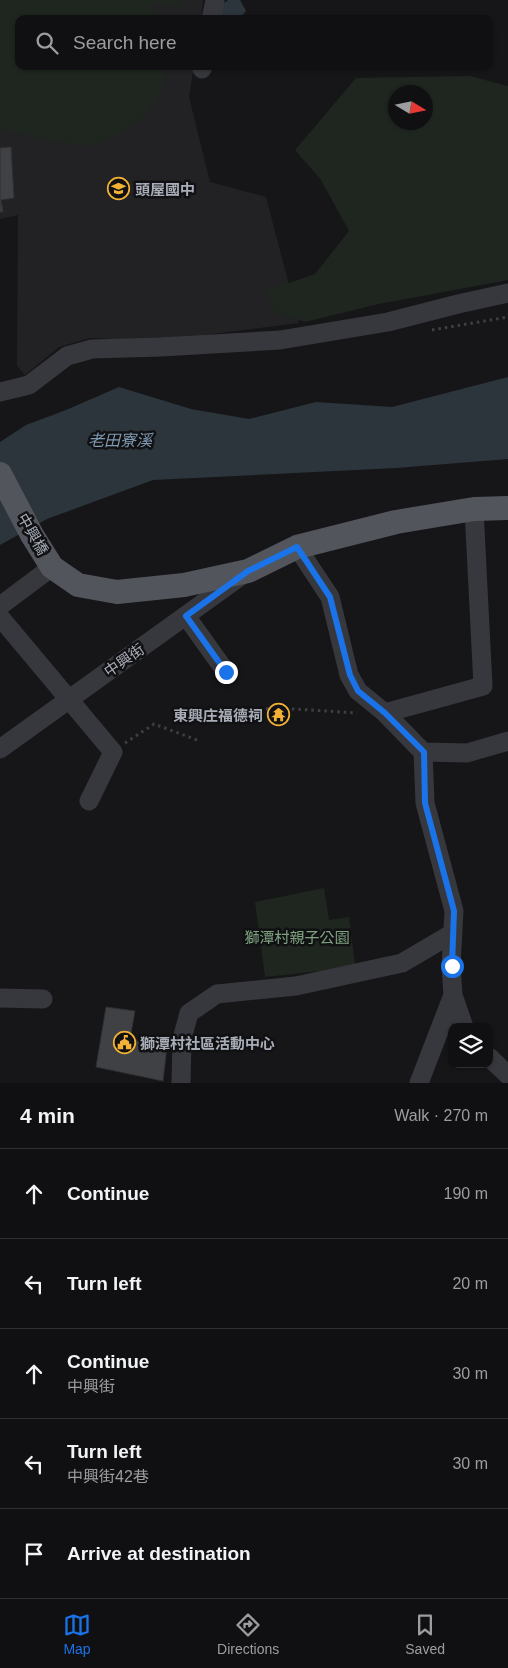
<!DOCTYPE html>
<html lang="en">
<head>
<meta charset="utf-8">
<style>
  body { margin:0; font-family:Helvetica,"Noto Sans TC",sans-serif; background:#1e1e20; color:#f1f3f6 }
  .controls { position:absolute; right:15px; bottom:15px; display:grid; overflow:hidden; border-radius:10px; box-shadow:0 1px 4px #0004 }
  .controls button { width:45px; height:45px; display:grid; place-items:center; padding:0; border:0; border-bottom:1px solid #303032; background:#101012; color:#f1f3f6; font:25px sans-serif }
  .compass { position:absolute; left:388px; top:85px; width:45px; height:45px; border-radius:50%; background:#101012; box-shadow:0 1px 4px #0004; rotate:100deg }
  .stop { position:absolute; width:15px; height:15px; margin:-11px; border:4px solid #1a73e8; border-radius:50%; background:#fff }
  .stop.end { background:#1a73e8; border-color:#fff; box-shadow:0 1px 5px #0008 }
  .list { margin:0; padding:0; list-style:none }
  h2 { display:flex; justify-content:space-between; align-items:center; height:65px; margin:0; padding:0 20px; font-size:21px }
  h2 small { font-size:16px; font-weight:400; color:#9c9d9f }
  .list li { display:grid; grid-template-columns:32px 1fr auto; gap:15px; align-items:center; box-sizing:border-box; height:90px; padding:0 20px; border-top:1px solid #303032 }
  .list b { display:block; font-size:19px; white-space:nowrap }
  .list p { margin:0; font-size:16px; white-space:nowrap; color:#9c9d9f }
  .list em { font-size:16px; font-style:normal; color:#9c9d9f }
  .icon { flex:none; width:28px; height:28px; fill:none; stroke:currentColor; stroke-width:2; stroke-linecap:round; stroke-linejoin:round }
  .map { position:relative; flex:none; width:508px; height:1083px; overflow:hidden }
  .search { position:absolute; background:#101012; box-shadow:0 1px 4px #0004; left:15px; right:15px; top:15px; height:55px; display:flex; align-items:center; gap:12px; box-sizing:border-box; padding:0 18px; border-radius:10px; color:#9c9d9f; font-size:19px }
  .sheet { height:515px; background:#101012 }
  nav { display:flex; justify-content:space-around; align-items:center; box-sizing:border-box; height:70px; border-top:1px solid #303032; background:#101012; font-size:14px; color:#9c9d9f }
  nav a { display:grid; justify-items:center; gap:2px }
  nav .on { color:#1a73e8 }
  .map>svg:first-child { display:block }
  .built { fill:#222225 }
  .green { fill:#1e261f; fill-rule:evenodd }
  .water { fill:#2c353c }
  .building { fill:#404145; stroke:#303034 }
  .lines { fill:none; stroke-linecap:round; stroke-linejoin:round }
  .path { stroke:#3d3f44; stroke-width:3; stroke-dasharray:2.5 4; stroke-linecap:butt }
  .minor { stroke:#37383d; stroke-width:19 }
  .major { stroke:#53555c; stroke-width:24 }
  .route { stroke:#1a73e8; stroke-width:6 }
  .labels { text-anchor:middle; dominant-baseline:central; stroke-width:5; stroke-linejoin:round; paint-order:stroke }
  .poi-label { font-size:15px; font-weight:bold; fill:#a8adb8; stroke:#111113; text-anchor:start }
  .street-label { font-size:15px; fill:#a8adb8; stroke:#111113 }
  .park-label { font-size:15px; fill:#7fa381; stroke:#111113 }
  .water-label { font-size:16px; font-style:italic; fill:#7f9bb3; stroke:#111113 }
</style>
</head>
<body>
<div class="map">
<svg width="508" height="1083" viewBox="0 0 508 1083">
  <rect width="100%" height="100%" fill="#161618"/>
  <path class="built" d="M0,0H203L201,19H19V66H194L189,97L210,182L266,197L299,323L157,341L90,338L59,347L25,375L17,366L18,215L0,219Z"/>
  <path class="green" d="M0,0H182L181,7L150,2L159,19H19V66H166C163,111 124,141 83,146L0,130Z
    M470,76L508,86V280L379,304L305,322L274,311L266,291L315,274L349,231L321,180L295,150L356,78ZM396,92H426V122H396Z
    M324,888L329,920L349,917L355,964L321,971L265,977L255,902Z"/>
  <path class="water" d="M228,0H240L246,11L239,19H219L221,5Z
    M508,377V459L396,468L153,480L47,519L0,545V442L26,425L66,410L119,387L191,409L249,419L316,402L392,407Z"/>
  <path class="building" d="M11,147L14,198L1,200L3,212H0V148Z
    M106,1007L135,1011L130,1039L167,1046L163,1081L96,1067Z"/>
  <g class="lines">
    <path class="path" d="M432,330L508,317
      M253,710L278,708L357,713
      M125,743L154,724L197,740"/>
    <path class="minor" d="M211,19L215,0
      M202,69L203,66
      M0,392L29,385L67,356L92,349L161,347L280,340L388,322L458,304L508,293
      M297,547L330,597L349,675L358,691L385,713L423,752L425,803L454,911L451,966L453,995L464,1027
      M0,606L52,567
      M186,616L226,672
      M0,617L113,752L89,801
      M385,713L483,686L474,509
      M0,749L245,573
      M423,752L467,753L508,741
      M0,998L43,999
      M489,1057L508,1075
      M181,1083L182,1039L189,1013L217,994L296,986L402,963L453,933
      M419,1083L453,995"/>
    <path class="major" d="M0,474L32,535L52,567L78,585L117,592L184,585L248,571L297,547L396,522L474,509L508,508"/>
  </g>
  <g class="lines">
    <path class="route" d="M226,672L186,616L248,571L297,547L330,597L350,675L358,691L385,713L424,752L425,803L454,911L452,966"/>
  </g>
  <defs>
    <symbol id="school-ring" viewBox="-11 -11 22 22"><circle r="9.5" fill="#111113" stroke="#f2b134" stroke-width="1.5"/><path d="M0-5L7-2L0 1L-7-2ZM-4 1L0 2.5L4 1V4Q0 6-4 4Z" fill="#f2b134"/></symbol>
    <symbol id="temple-ring" viewBox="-11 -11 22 22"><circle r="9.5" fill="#111113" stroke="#f2b134" stroke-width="1.5"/><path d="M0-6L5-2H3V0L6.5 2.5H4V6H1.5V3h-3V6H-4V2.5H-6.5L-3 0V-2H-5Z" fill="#f2b134"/></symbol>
    <symbol id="civic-ring" viewBox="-11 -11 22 22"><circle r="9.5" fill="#111113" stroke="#f2b134" stroke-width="1.5"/><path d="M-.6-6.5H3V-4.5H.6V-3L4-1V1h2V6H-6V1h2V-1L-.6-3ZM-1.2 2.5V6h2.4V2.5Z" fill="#f2b134"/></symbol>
  </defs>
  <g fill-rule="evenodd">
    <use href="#school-ring" x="106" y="176" width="25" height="25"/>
    <use href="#temple-ring" x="266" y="702" width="25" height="25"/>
    <use href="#civic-ring" x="112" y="1030" width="25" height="25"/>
  </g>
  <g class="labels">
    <g class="poi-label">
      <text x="135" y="189">頭屋國中</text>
      <text x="263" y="715" text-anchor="end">東興庄福德祠</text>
      <text x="140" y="1043">獅潭村社區活動中心</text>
    </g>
    <g class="street-label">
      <text transform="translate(33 534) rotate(60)">中興橋</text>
      <text transform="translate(124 660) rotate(-35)">中興街</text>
    </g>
    <g class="park-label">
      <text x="297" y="937">獅潭村親子公園</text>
    </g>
    <g class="water-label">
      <text x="120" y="440">老田寮溪</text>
    </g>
  </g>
</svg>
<div class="controls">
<button><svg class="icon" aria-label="layers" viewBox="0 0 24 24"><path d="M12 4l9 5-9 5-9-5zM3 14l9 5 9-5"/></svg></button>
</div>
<svg class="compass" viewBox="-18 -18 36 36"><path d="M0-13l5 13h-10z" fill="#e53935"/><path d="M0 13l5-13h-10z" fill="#9c9d9f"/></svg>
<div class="stop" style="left:452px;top:966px"></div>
<div class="stop end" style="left:226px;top:672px"></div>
<div class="search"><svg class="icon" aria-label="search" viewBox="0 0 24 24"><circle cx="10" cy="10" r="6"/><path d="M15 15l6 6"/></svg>Search here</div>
</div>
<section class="sheet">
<h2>4 min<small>Walk · 270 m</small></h2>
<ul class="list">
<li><svg class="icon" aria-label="ahead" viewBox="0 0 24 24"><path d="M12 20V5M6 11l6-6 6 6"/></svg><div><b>Continue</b></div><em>190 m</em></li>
<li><svg class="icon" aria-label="left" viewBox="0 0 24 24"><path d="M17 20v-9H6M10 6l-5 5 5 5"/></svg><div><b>Turn left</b></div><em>20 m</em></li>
<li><svg class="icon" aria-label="ahead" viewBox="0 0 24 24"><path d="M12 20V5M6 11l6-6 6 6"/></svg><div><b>Continue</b><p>中興街</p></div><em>30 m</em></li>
<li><svg class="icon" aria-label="left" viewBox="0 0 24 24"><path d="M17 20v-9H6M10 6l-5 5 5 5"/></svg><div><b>Turn left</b><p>中興街42巷</p></div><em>30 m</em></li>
<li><svg class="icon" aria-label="arrive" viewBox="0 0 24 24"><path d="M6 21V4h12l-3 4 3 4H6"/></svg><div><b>Arrive at destination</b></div></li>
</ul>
</section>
<nav>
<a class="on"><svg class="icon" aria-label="map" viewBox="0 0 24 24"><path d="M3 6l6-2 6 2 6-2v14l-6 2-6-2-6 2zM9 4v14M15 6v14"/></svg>Map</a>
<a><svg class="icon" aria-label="directions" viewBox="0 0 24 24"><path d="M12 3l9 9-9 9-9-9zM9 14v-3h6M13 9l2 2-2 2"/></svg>Directions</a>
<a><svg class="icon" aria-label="saved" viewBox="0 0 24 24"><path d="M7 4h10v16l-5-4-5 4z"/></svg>Saved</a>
</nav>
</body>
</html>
